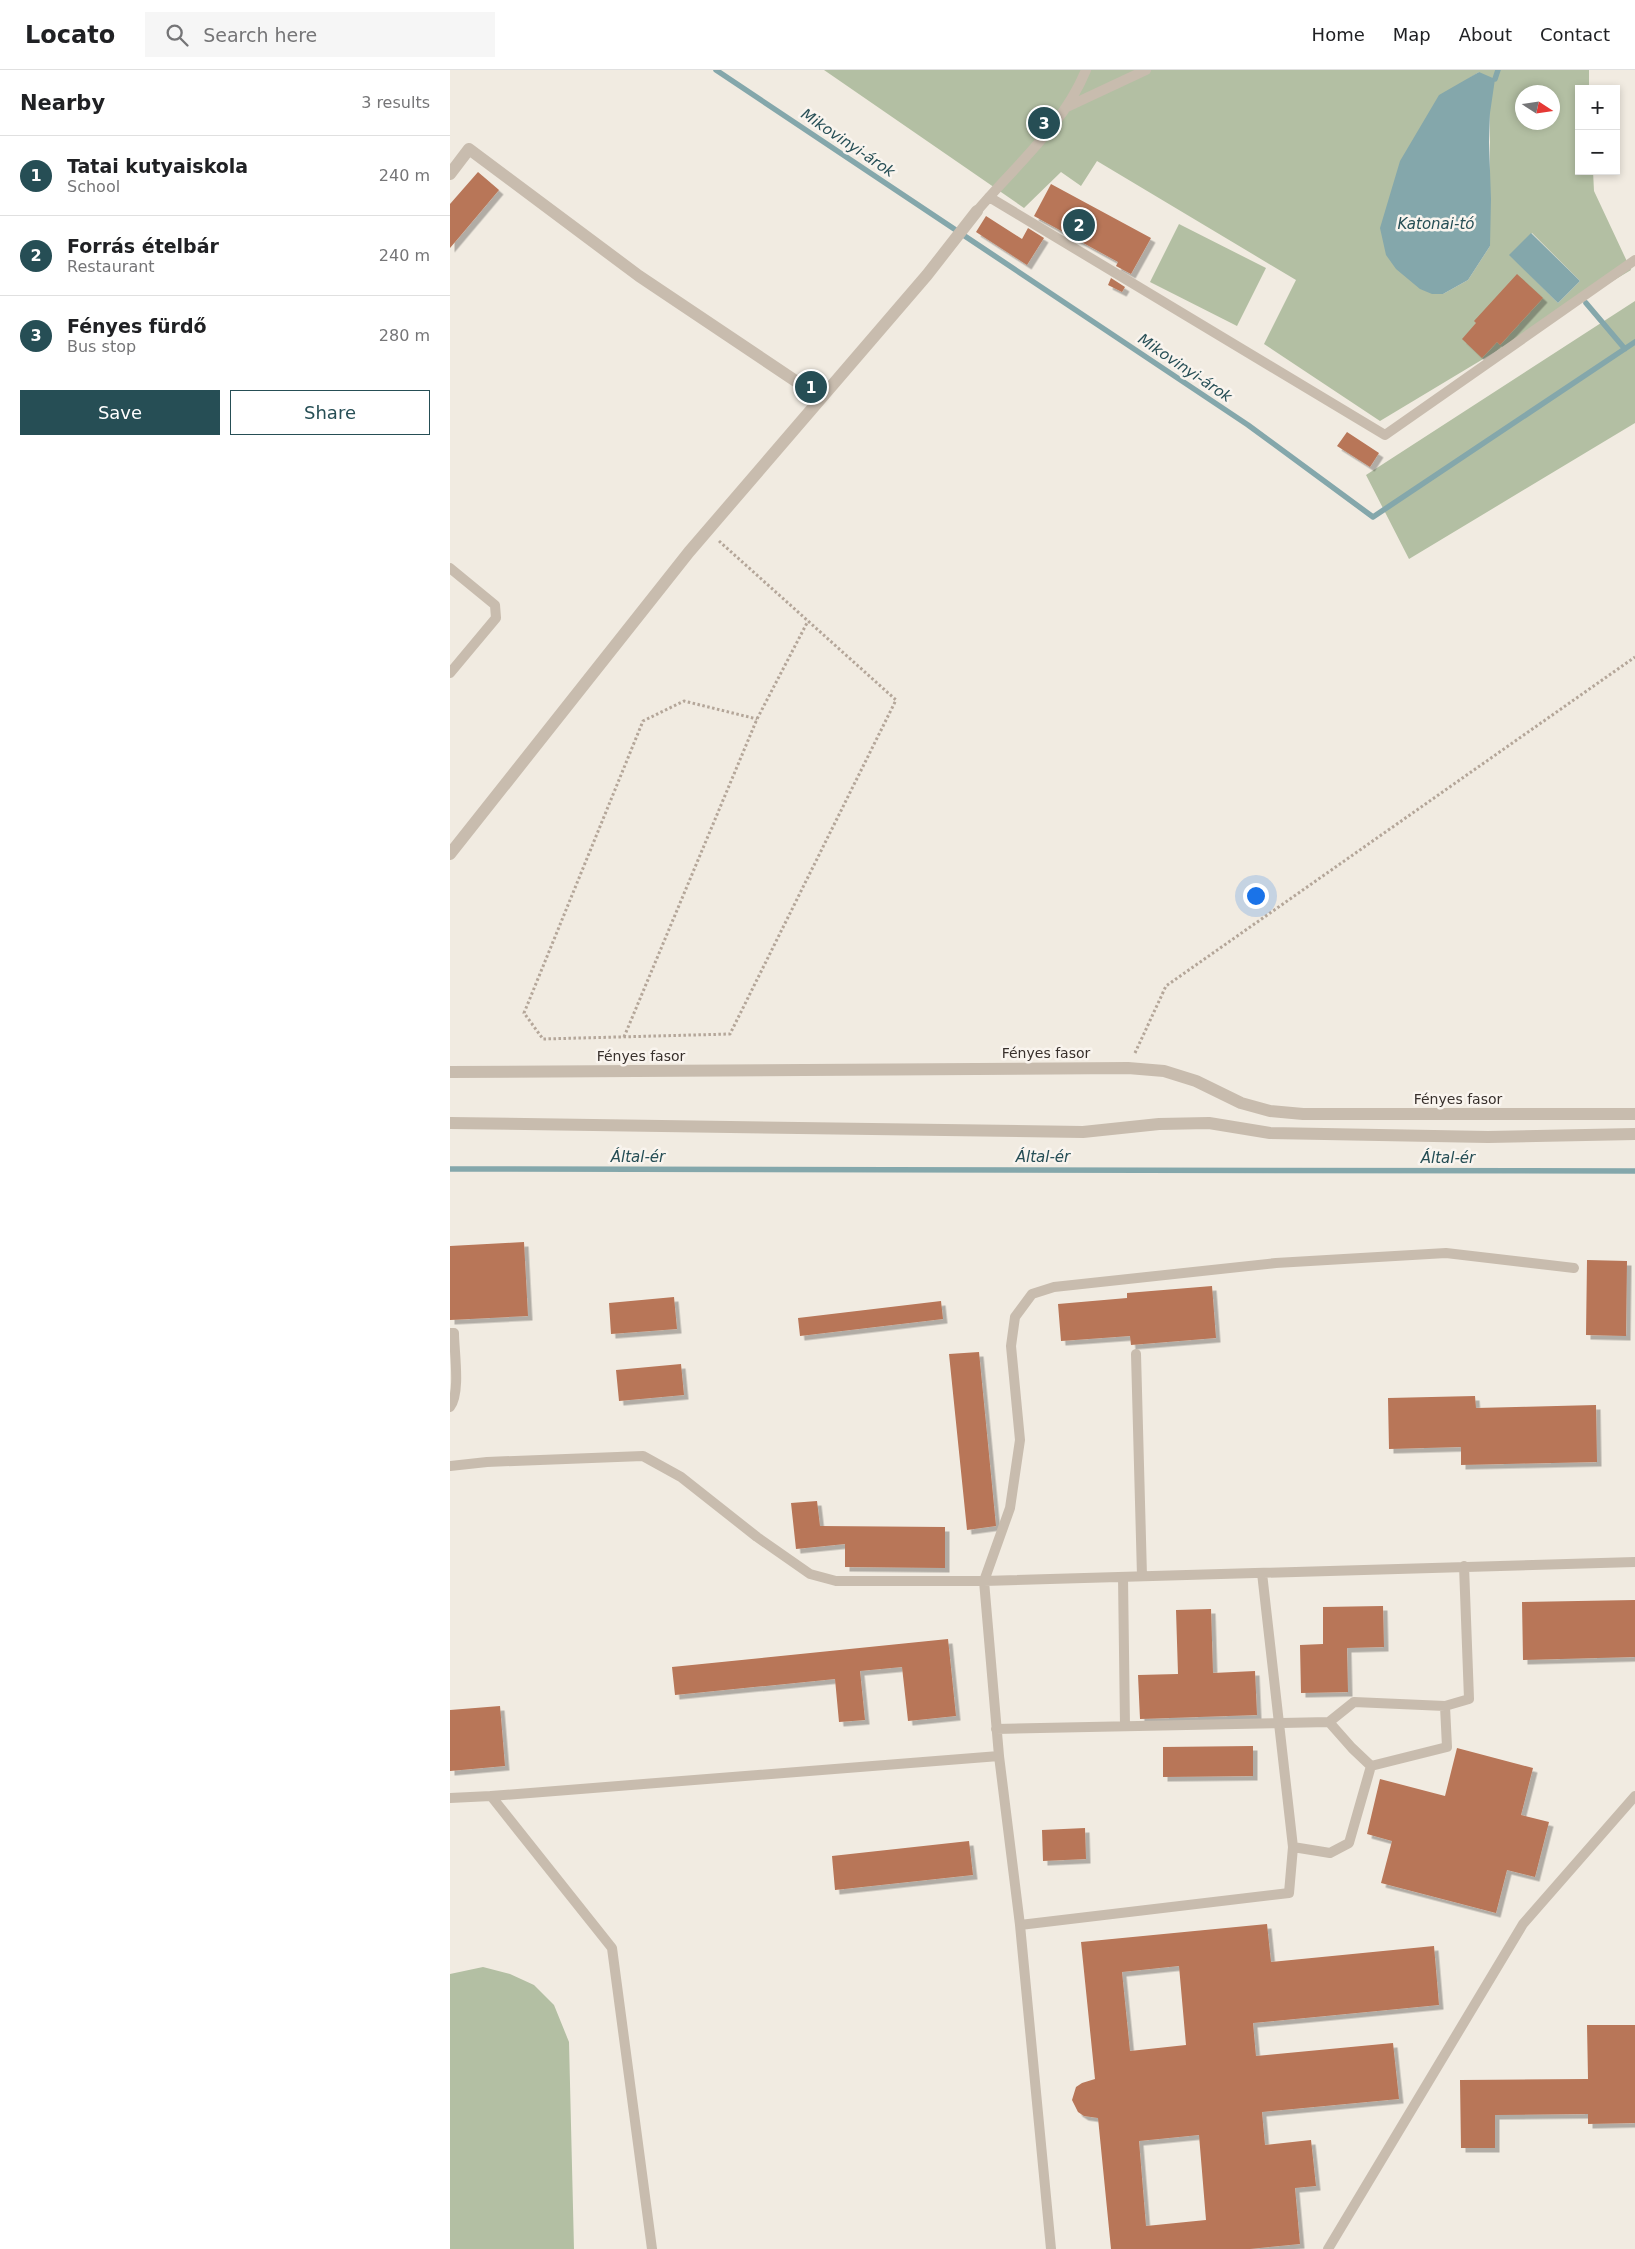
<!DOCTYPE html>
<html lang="en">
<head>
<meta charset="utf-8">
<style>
  body { margin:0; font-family:"DejaVu Sans",sans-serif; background:#f6f6f6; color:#202124 }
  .controls { position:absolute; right:15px; top:15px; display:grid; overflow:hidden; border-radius:0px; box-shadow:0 2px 8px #0003 }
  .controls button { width:45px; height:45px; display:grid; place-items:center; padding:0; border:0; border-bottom:1px solid #e0e0e0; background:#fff; color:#202124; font:25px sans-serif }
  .compass { position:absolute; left:1065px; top:15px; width:45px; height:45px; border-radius:50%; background:#fff; box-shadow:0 2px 8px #0003; rotate:102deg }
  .you { position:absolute; left:805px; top:825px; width:18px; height:18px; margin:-12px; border:4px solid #fff; border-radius:50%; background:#1a73e8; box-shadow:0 0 0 8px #1a73e833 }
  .badge { display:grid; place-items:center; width:32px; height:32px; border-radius:50%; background:#264e55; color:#fff; font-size:16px; font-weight:700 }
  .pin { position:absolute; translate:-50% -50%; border:2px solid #fff; box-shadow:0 1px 5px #0006 }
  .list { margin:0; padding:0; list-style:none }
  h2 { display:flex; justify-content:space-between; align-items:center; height:65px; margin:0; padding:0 20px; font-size:21px }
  h2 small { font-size:16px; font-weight:400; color:#757577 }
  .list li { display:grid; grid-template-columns:32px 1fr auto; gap:15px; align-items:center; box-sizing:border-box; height:80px; padding:0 20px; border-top:1px solid #e0e0e0 }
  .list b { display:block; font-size:19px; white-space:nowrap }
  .list p { margin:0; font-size:16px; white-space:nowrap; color:#757577 }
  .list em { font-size:16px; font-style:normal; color:#757577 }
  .actions { display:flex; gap:10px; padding:15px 20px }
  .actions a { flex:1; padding:11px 0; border:1px solid #264e55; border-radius:0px; text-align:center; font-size:18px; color:#264e55 }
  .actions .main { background:#264e55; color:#fff }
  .icon { flex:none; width:28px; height:28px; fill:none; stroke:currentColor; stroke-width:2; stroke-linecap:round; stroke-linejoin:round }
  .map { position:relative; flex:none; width:1185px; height:2179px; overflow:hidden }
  header { display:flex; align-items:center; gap:30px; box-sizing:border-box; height:70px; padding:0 25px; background:#fff; border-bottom:1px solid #e0e0e0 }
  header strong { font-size:24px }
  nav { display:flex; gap:28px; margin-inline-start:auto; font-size:18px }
  .search { width:350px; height:45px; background:#f6f6f6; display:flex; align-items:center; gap:12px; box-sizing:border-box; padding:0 18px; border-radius:0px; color:#757577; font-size:19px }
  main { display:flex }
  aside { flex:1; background:#fff }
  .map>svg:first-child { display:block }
  .green { fill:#b3bfa3; fill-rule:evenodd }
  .water { fill:#84a7ab }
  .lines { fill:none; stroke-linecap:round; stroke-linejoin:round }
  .stream { stroke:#84a7ab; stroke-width:5.5 }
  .building { fill:#b87658; fill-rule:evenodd; filter:url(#shadow) }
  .path { stroke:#b4a699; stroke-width:3; stroke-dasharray:2.5 2.5; stroke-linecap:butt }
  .service { stroke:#c8bcae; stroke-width:10 }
  .minor { stroke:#c8bcae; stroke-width:12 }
  .labels { text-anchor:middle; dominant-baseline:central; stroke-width:5; stroke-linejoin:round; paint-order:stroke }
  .street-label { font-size:14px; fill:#38302c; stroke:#f9f4ee }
  .water-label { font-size:15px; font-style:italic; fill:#264e55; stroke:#f9f4ee }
</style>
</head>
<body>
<header>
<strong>Locato</strong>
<div class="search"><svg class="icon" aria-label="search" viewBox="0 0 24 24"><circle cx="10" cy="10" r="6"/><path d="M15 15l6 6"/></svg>Search here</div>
<nav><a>Home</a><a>Map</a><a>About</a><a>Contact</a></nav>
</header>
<main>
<aside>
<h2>Nearby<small>3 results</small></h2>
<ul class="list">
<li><span class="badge">1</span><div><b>Tatai kutyaiskola</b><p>School</p></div><em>240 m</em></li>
<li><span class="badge">2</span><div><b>Forrás ételbár</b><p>Restaurant</p></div><em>240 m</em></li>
<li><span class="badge">3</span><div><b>Fényes fürdő</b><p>Bus stop</p></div><em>280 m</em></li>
</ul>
<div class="actions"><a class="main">Save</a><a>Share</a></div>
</aside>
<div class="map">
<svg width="1185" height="2179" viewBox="0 0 1185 2179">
  <defs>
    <filter id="shadow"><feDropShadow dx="4.5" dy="4.5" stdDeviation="0" flood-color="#0004"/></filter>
  </defs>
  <rect width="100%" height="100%" fill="#f1ebe1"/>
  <path class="green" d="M374,0H1139V19H1129V101H1143L1144,121L1181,200L930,351L814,274L846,210L647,91L631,116L611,102L574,138ZM1029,2L1040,43V176L1018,210L993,224L1018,9ZM1072,22H1102V52H1072ZM1082,163L1130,211L1108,233L1060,185Z
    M729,154L816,198L787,256L700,212Z
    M1185,231V353L959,489L916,405Z
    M33,1897L60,1904L84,1915L104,1935L119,1972L124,2179H0V1904Z"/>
  <path class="water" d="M1029,2L1045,9L1040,43L1039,72L1041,129L1040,176L1018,210L993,224H982L970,219L946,199L936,185L930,158L950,91L989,25Z
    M1081,163L1130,211L1108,233L1059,185Z"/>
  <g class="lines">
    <path class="stream" d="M266,0L798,355L923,447L1185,272
      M1045,9L1048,0
      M1136,233L1175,279
      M0,1099L1185,1101"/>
  </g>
  <path class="building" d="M28,102L49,120L0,178V134Z
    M601,114L701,168L681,204L666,196L668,192L584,146Z
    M536,146L572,169L578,158L594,168L577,195L526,162Z
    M1067,204L1093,228L1050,275L1047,272L1032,288L1012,269L1026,253L1024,251Z
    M661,208L675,217L672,222L658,215Z
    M897,362L929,383L920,397L887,376Z
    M74,1172L78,1246L0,1250V1176Z
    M1137,1190L1177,1191L1176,1266L1136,1265Z
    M762,1216L766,1268L681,1275L680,1266L611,1271L608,1234L677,1228V1223Z
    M224,1227L227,1259L161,1264L159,1233Z
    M491,1231L493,1249L350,1266L348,1248Z
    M529,1282L546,1456L517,1460L499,1284Z
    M231,1294L234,1325L169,1331L166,1300Z
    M1025,1326L1026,1338L1146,1335L1147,1392L1011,1395V1377L939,1379L938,1328Z
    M367,1431L370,1456L495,1457V1498L395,1497V1474L346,1479L341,1433Z
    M1185,1530V1587L1073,1590L1072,1532Z
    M933,1536L934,1577L897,1578L898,1622L851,1623L850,1575L873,1574V1537Z
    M761,1539L763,1603L805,1601L807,1645L690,1649L688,1605L728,1604L726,1540Z
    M498,1569L506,1646L458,1651L452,1597L410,1601L415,1650L389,1652L385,1609L225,1625L222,1597Z
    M50,1636L55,1696L0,1701V1640Z
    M803,1676V1706L713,1707V1677Z
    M1007,1678L1083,1698L1071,1745L1099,1752L1085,1807L1057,1800L1046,1843L931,1813L942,1771L917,1764L930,1709L995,1726Z
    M635,1758L636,1789L593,1791L592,1760Z
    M519,1771L523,1805L385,1820L382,1786Z
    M817,1854L821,1892L984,1876L989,1935L803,1953L806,1986L943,1973L949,2029L812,2042L815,2075L861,2070L866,2116L845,2118L850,2174L800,2179H661L648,2048L634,2046L628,2042L622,2030L626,2017L632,2013L645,2009L631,1872ZM729,1896L736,1975L680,1981L672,1902ZM749,2065L756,2150L696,2156L689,2071Z
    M1137,1955H1185V2053L1138,2054V2044L1045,2045V2078H1011L1010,2010L1138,2009Z"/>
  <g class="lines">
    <path class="path" d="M269,471L446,630L280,964L93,969L74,943L193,651L234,631L307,649
      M174,967L307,649L358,551
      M685,983L716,916L1185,587"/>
    <path class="service" d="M617,37L696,0
      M539,127L935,365L1185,190
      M527,141C565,96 613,56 636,0
      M0,498L45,535L46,548L0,603
      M0,1263H4C4,1281 11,1323 0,1337
      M686,1284L692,1506
      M0,1396L37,1392L193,1386L231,1407L307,1467L360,1504L386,1511H534L1185,1492
      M812,1503L843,1777
      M673,1507L675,1656
      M995,1636L1019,1629L1014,1496
      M546,1659L879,1652
      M0,1728L41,1726
      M570,1855L839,1823L843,1777L880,1783L899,1773L921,1696L997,1677L995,1636L904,1632L879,1652L902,1678L921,1696
      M202,2179L162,1878L41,1726L549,1686
      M601,2179L570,1855L549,1686L534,1511L560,1438L570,1370L561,1276L565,1247L582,1224L604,1217L826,1193L996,1183L1124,1198
      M878,2179L1073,1854L1185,1726"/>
    <path class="minor" d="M0,104L19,79L189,206L371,328
      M0,784L239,482L477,205L527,141
      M0,1002L678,998L714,1001L746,1011L791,1033L820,1041L853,1044H1185
      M0,1053L633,1062L709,1054L759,1053L820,1063L1038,1067L1185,1064"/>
  </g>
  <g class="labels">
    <g class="street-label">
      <text x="596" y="983">Fényes fasor</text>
      <text x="191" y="986">Fényes fasor</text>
      <text x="1008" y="1029">Fényes fasor</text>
    </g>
    <g class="water-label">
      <text transform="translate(398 73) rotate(34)">Mikovinyi-árok</text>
      <text x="986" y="154">Katonai-tó</text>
      <text transform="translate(735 298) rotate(34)">Mikovinyi-árok</text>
      <text x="188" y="1087">Által-ér</text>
      <text x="593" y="1087">Által-ér</text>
      <text x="998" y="1088">Által-ér</text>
    </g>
  </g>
</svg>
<div class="controls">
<button>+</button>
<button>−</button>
</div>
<svg class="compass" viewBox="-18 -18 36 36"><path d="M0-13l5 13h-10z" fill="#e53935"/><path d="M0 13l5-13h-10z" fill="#757577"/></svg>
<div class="you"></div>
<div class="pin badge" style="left:361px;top:317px">1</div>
<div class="pin badge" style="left:629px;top:155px">2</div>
<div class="pin badge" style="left:594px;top:53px">3</div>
</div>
</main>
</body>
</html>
